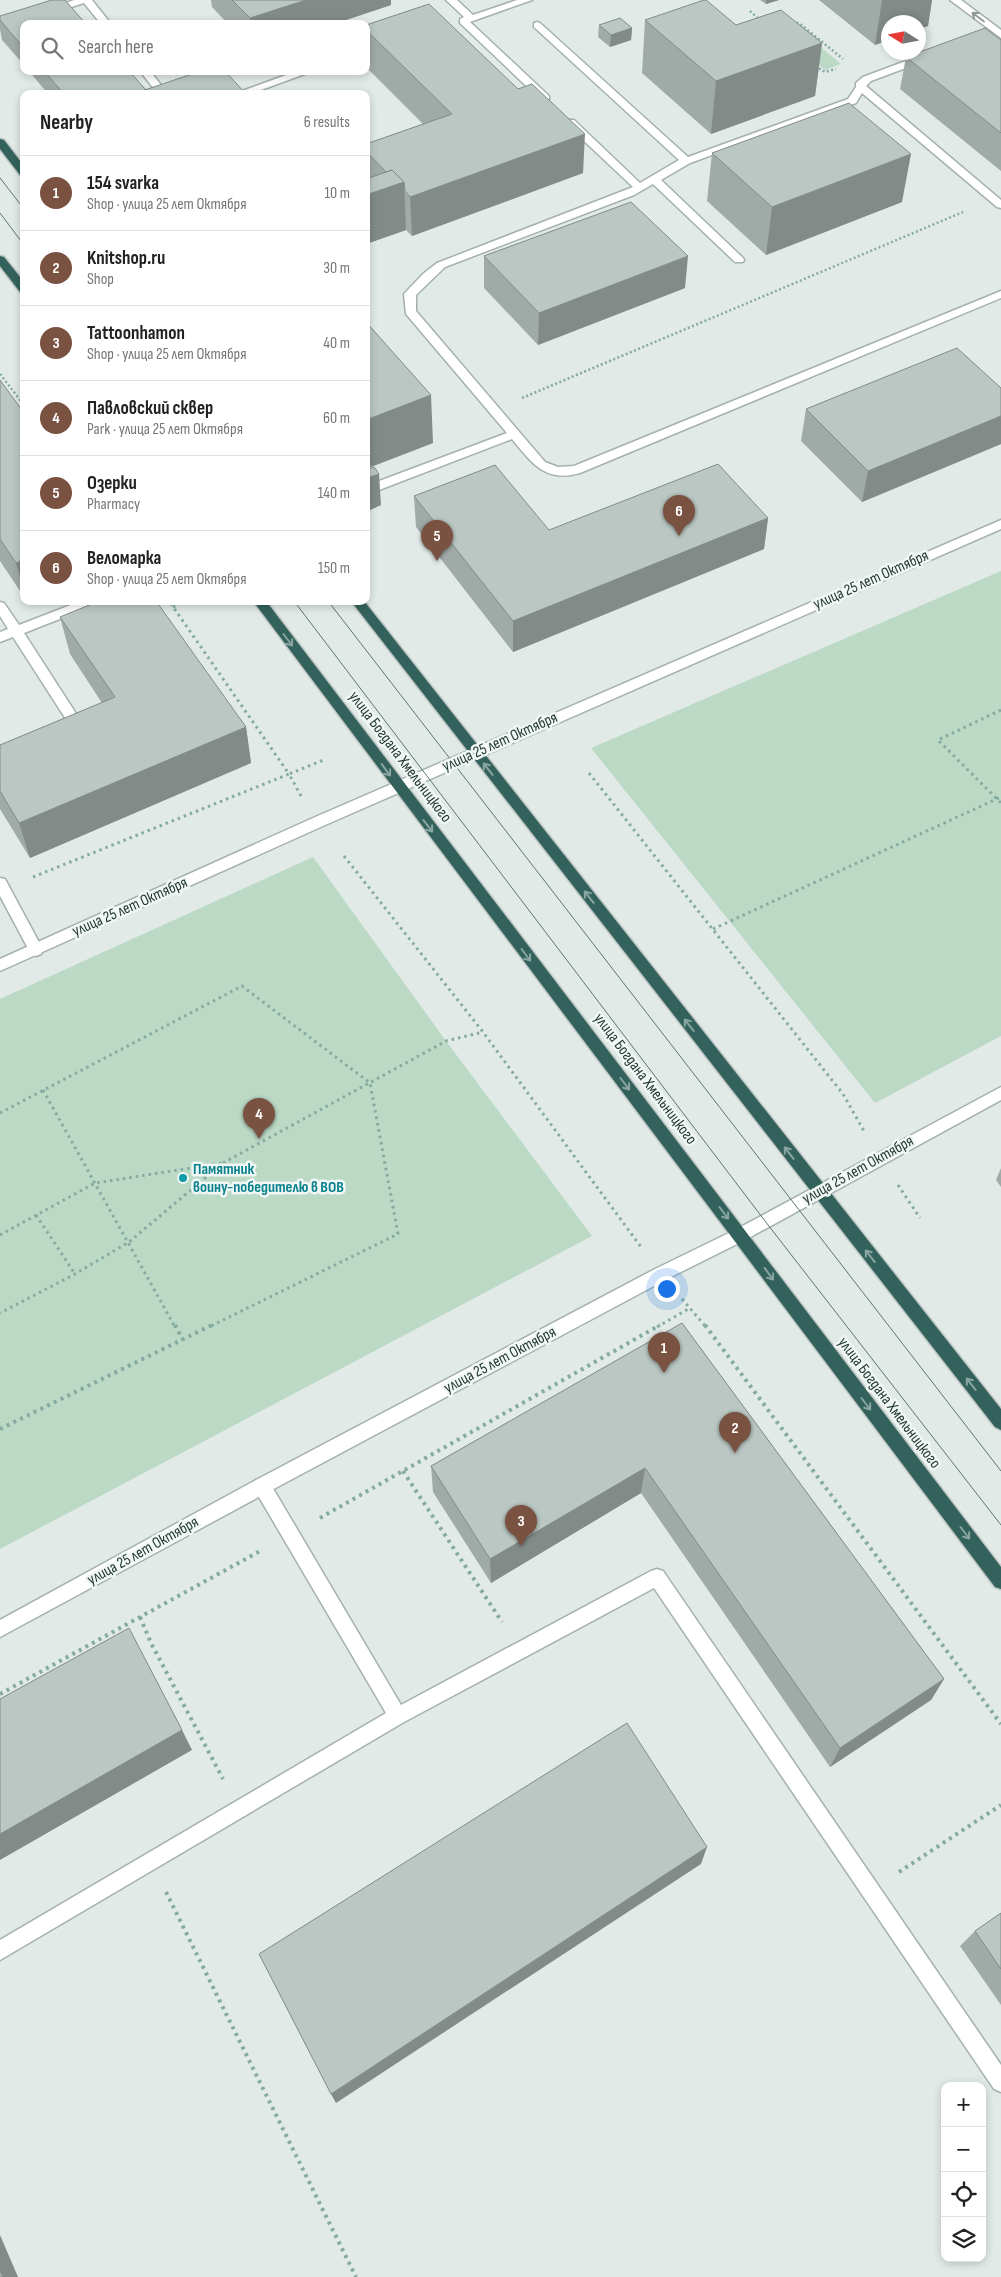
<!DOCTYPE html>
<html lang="en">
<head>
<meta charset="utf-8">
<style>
  body { margin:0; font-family:"Sofia Sans Condensed",sans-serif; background:#f6f6f6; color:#222 }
  .controls { position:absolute; right:15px; bottom:15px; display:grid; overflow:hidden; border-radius:10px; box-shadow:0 2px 8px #0003 }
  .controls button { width:45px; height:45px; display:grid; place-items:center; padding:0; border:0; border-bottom:1px solid #e0e0e0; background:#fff; color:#222; font:25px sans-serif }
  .compass { position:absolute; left:881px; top:15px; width:45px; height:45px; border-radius:50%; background:#fff; box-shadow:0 2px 8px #0003; rotate:281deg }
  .you { position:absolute; left:666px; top:1288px; width:18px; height:18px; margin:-12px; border:4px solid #fff; border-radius:50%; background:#1a73e8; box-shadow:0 0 0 8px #1a73e833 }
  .badge { display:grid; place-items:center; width:32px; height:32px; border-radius:50%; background:#795241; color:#fff; font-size:16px; font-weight:700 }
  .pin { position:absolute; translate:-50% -41px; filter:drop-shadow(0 1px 2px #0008) }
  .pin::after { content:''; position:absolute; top:26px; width:18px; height:15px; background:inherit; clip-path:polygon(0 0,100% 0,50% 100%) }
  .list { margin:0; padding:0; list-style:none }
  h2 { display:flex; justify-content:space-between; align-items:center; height:65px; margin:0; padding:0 20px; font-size:21px }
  h2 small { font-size:16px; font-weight:400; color:#767676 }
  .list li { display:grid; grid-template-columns:32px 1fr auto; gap:15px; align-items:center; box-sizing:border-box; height:75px; padding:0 20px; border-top:1px solid #e0e0e0 }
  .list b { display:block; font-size:19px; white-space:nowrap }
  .list p { margin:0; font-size:16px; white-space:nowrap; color:#767676 }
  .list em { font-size:16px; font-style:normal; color:#767676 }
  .icon { flex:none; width:28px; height:28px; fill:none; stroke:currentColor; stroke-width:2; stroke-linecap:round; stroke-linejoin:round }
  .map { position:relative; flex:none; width:1001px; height:2277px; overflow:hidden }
  .search { position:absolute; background:#fff; box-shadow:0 2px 8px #0003; left:20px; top:20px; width:350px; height:55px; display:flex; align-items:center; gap:12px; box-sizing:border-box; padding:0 18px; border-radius:10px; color:#767676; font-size:19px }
  .panel { position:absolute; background:#fff; box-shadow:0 2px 8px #0003; left:20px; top:90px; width:350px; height:515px; border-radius:10px }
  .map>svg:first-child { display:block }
  .green { fill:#bcd9c6 }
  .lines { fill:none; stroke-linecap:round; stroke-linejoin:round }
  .lane-casing { stroke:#a4b1ae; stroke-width:3 }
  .street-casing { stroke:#a4b1ae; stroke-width:3 }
  .highway-casing { stroke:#bdc4c2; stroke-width:3 }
  .path-far2 { stroke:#85aaa1; stroke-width:2.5; stroke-dasharray:2 2.5; stroke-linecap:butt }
  .path-far1 { stroke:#85aaa1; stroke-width:3; stroke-dasharray:2.5 4; stroke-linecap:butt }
  .path { stroke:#85aaa1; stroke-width:4; stroke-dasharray:3 4.5; stroke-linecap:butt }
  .lane { fill:#fff; fill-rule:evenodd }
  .street { fill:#fff; fill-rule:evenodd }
  .highway { fill:#32625b; fill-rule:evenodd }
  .tram { stroke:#5e7470; stroke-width:1 }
  .wall { fill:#a0aba8 }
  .shaded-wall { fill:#828b88 }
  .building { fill:#bac7c3; stroke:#828b88 }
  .oneway { stroke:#919c9a }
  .oneway2 { stroke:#88a5a0 }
  .culture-dot { fill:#0f9aa8; stroke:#f1f7f4; stroke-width:2 }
  .labels { text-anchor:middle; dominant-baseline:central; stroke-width:5; stroke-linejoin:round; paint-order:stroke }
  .street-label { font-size:16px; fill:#233934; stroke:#f1f7f4 }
  .culture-label { font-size:16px; font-weight:bold; fill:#0d838f; stroke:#f1f7f4; text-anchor:start }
</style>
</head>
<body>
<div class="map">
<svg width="1001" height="2277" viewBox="0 0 1001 2277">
  <rect width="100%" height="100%" fill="#e1eae7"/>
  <path class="green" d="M794,25L841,64L825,70L779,31Z
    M1001,571V1036L875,1103L591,748Z
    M313,857L446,1041L592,1236L0,1549V999Z"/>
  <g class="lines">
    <defs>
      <path id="lane" d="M74,0H92L111,24H101L84,3L49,14L44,11Z
        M446,0H457L473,15L517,0H532L470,22L549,96V100H541L460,23V19L464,17Z
        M537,22L540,23L688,157L848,99L856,87V83L863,77L919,56H927V60L871,81L866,86L1001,200V208L997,207L862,93L856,103L690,163L661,180L743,258L744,260L743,262H735L653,184L634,195L445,267L416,295V311L545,462L558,467L574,466L1001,291V298L580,473C545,483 532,463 512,439L366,495V486L507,433L406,314L404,294L423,274L437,263L633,187L566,124V120H574L640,183L679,160L534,27V23Z
        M140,71H150L168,94H158Z
        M297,71H313L250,94H234Z
        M81,601H100L98,604L24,633L84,726C80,732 72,734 65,732L63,729L69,724L13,637L0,642V632L8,629L0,616V602L4,603L19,625Z
        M0,878L5,879L41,946L43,950L41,954L36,956L31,954L0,896Z
        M262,1478L268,1480L401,1705L651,1571L657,1569L663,1571L1001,2065V2092L994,2089L654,1588L404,1722L0,1960V1940L386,1713L256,1492L254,1486L256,1480Z"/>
      <path id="street" d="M950,0H961L1001,30V38Z
        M1001,520V529L323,826L0,971V959L313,818Z
        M1001,1087V1100L745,1240L667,1279L268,1492L0,1637V1620L256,1480L655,1269L735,1230Z"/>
      <path id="highway" d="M0,139L4,140L24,166V176L20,175L0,149Z
        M0,256L4,257L24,282V293L20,292L0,266Z
        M253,601H266L1001,1567V1589L995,1587Z
        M351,601H364L1001,1409V1430L995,1427Z"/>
    </defs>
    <use href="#lane" class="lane-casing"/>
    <use href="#street" class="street-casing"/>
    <use href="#highway" class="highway-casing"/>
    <path class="path-far2" d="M750,11L760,20
      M792,22L799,23L843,59
      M815,66L825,72L836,69
      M0,374L24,405
      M522,398L963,212"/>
    <path class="path-far1" d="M173,607L185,601
      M1001,710L938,740L1001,803
      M589,773L843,1094L864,1131
      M301,796L289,774L326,759
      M344,856L483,1032L641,1247
      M33,877L289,774L169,601
      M713,929L1001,797
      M43,1090L175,1327
      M0,1113L242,986L370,1083L398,1234L209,1327
      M223,1163L446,1041L483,1032
      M898,1185L920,1218
      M36,1215L75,1274
      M0,1235L95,1183L223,1163L129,1242L75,1274L0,1313
      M682,1299L706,1327
      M657,1327L690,1308"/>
    <path class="path" d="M175,1325L183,1340
      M705,1325L1001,1724
      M0,1429L212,1325
      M403,1471L502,1622
      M320,1518L660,1325
      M140,1617L151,1643L223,1779
      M0,1694L262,1550
      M899,1872L1001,1805
      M166,1892L356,2277"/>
    <use href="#lane" class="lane"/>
    <use href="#street" class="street"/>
    <use href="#highway" class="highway"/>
    <path class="tram" d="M0,178L24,209
      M0,213L24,245
      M294,601L765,1221L1001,1525
      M328,601L1001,1471"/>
  </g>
  <path class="wall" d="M211,0H391V5L334,24H228L212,7Z
    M760,0H779L766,4Z
    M819,0H932L928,26L918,29V22H888V40L875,45Z
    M0,16L24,24V65L2,40L0,29Z
    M645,20L736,25L822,43L815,96L711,134L642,73Z
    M366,25L518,89L583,173L412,236L406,230L366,244V144L423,124L366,67Z
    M599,25L632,28L631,40L610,47L598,37Z
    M1001,40V171L900,89L906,57Z
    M29,71H129L146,90L246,94H48Z
    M712,153L902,202L766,255L707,201Z
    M484,256L685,288L538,345L484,288Z
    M366,322L433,443L368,468L366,466Z
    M0,380L24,413V597L0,561Z
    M1001,388V444L862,502L801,441L806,409Z
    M366,470L381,505L370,510L366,505Z
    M414,496L549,530L768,518L764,549L513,652L416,527Z
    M60,617L246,727L251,763L30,858L0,809V745L102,703L70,654Z
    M1001,1168V1187L996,1180Z
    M682,1323L944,1679L931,1700L830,1767L641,1493L491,1583L433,1492L431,1466Z
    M1001,1913V2005L960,1946L975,1931Z"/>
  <path class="shaded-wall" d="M306,0H391V5L334,24H250V18Z
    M766,0H779L766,4Z
    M882,0H932L928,26L918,29V22H888V40L875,45Z
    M632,28L631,40L610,47L611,35Z
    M822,43L815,96L711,134L716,81Z
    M585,134L583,173L412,236L410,197Z
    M911,154L902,202L766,255L772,207Z
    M404,182L406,230L366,244V195Z
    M366,250L368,271H366Z
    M688,256L685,288L538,345L539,313Z
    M431,395L433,443L368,468L366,438V420Z
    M1001,416V444L862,502L868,471Z
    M379,474L381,505L370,510L367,478Z
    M768,518L764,549L513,652V621Z
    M24,560V591L16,563Z
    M246,727L251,763L30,858L19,823Z
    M645,1468L641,1493L491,1583L490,1559Z
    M944,1679L931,1700L830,1767L840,1748Z
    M182,1730L192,1750L0,1860V1834Z
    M707,1847L701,1864L336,2103L331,2094Z
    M0,2235L18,2277H3L0,2270Z"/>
  <path class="building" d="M52,0H65L86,24H24V48L0,20V16Z
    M232,0H306L250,18Z
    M704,0H706L736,25L781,10L822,43L716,81L645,20Z
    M429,4L518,89L532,84L585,134L410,197L405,191L404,182L392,170L386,172L366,151V144L452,114L366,30V25Z
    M620,18L632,28L611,35L599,25Z
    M985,28L1001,40V133L906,57Z
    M44,71H129L146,90L133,94H64Z
    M201,71H225L246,94H133Z
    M849,103L911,154L772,207L712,153Z
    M392,170L404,182L366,195V179Z
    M631,202L688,256L539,313L484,256Z
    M366,322L431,395L366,420Z
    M957,348L1001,388V416L868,471L806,409Z
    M0,380L24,413V560L16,563L0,539Z
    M718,464L768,518L513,621L414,496L495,465L549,530Z
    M374,467L379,474L367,478L366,477V470Z
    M99,601H156L246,727L19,823L0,791V745L115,697L60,617Z
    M682,1323L944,1679L840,1748L645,1468L490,1559L431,1466Z
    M129,1628L182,1730L0,1834V1699Z
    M627,1723L707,1847L331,2094L259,1954Z
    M1001,1913V1969L975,1931Z
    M0,2270L3,2277H0Z"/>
  <defs><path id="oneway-shaft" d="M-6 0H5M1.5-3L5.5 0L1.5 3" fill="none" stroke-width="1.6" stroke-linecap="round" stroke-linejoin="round" transform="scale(1.25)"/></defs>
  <use class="oneway" href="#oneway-shaft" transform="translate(978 17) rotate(-143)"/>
  <g class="oneway2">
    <use href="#oneway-shaft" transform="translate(288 640) rotate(53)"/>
    <use href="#oneway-shaft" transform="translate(488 769) rotate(-128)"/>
    <use href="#oneway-shaft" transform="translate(386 770) rotate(54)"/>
    <use href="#oneway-shaft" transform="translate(428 826) rotate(52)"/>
    <use href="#oneway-shaft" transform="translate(589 897) rotate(-128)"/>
    <use href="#oneway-shaft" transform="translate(526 955) rotate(53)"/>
    <use href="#oneway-shaft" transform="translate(689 1025) rotate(-128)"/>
    <use href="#oneway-shaft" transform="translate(625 1084) rotate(53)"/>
    <use href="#oneway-shaft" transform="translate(789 1153) rotate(-128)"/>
    <use href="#oneway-shaft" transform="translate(724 1213) rotate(53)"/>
    <use href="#oneway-shaft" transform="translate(870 1256) rotate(-128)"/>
    <use href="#oneway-shaft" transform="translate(769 1274) rotate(54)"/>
    <use href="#oneway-shaft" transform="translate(971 1384) rotate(-128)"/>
    <use href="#oneway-shaft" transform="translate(866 1404) rotate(53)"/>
    <use href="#oneway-shaft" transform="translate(965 1533) rotate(53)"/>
  </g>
  <circle class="culture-dot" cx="183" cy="1178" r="5"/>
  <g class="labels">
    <g class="street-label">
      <text transform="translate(871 580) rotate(-24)">улица 25 лет Октября</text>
      <text transform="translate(500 742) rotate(-24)">улица 25 лет Октября</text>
      <text transform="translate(400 757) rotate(53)">улица Богдана Хмельницкого</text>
      <text transform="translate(130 907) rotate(-24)">улица 25 лет Октября</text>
      <text transform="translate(645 1079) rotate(53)">улица Богдана Хмельницкого</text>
      <text transform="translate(858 1170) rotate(-29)">улица 25 лет Октября</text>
      <text transform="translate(500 1360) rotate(-28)">улица 25 лет Октября</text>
      <text transform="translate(889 1403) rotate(53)">улица Богдана Хмельницкого</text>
      <text transform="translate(143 1551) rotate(-29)">улица 25 лет Октября</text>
    </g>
    <g class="culture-label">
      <text x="193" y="1169">Памятник<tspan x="193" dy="18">воину-победителю в ВОВ</tspan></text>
    </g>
  </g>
</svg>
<div class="controls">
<button>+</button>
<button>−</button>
<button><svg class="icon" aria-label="locate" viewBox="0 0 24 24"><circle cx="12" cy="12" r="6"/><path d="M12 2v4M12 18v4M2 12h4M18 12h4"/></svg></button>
<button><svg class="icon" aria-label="layers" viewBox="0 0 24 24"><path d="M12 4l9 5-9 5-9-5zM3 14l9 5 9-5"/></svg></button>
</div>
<svg class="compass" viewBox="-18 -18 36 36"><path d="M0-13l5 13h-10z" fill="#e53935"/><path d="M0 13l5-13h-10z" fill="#767676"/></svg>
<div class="you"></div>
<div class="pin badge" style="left:664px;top:1373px">1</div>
<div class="pin badge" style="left:735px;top:1453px">2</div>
<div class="pin badge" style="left:521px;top:1546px">3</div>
<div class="pin badge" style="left:259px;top:1139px">4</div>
<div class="pin badge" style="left:437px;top:561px">5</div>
<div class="pin badge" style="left:679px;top:536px">6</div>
<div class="search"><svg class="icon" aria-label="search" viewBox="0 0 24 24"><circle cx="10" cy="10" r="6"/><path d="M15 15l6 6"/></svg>Search here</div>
<section class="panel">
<h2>Nearby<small>6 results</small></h2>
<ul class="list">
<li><span class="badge">1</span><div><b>154 svarka</b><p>Shop · улица 25 лет Октября</p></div><em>10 m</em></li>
<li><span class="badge">2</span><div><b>Knitshop.ru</b><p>Shop</p></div><em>30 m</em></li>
<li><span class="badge">3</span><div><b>Tattoonhamon</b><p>Shop · улица 25 лет Октября</p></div><em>40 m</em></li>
<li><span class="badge">4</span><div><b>Павловский сквер</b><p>Park · улица 25 лет Октября</p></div><em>60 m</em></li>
<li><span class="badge">5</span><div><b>Озерки</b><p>Pharmacy</p></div><em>140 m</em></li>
<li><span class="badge">6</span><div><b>Веломарка</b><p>Shop · улица 25 лет Октября</p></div><em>150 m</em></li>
</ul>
</section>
</div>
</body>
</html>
